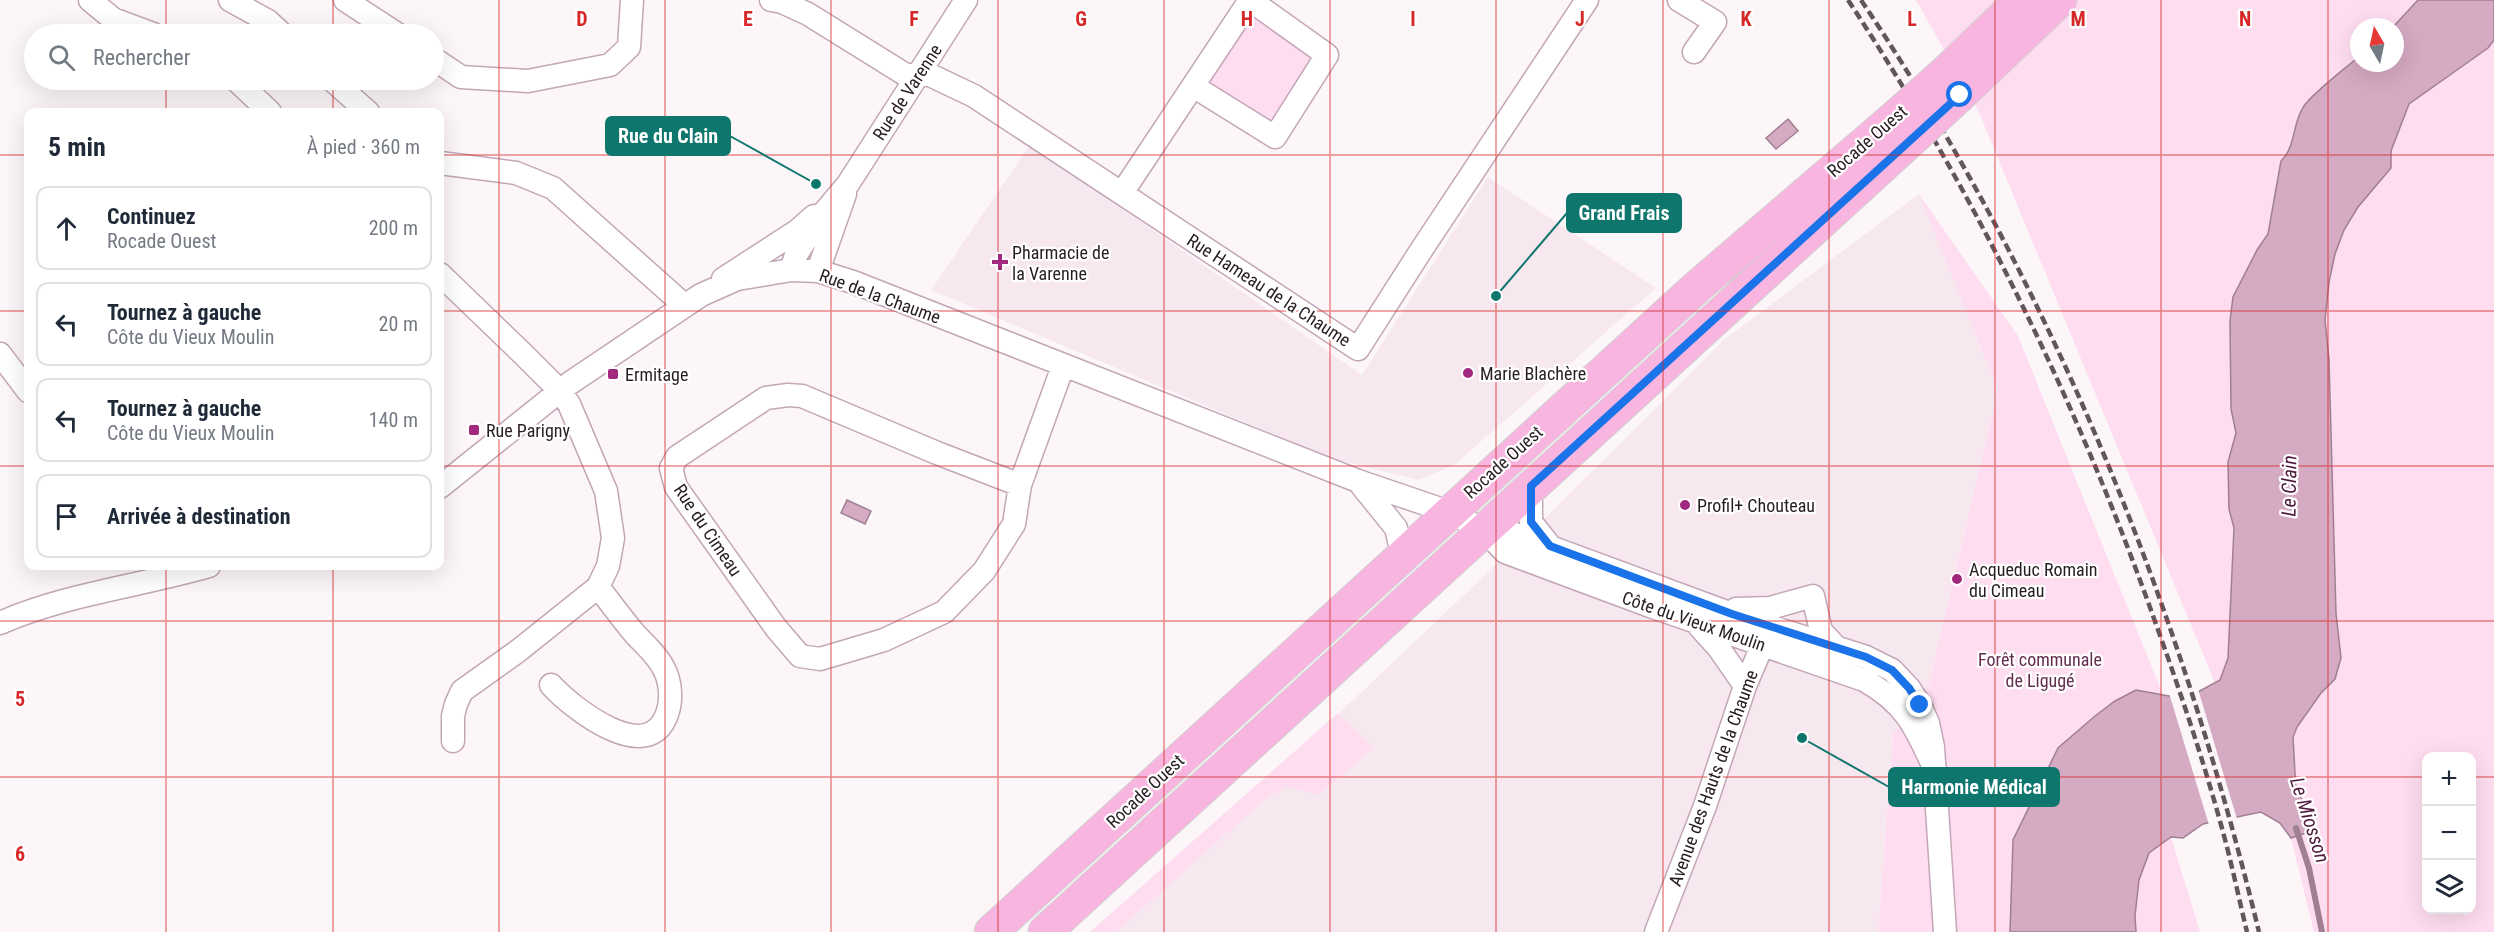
<!DOCTYPE html>
<html lang="fr">
<head>
<meta charset="utf-8">
<style>
  body { margin:0; font-family:"Roboto Condensed",sans-serif; background:#f6f6f7; color:#1f2937 }
  .controls { position:absolute; right:18px; bottom:18px; display:grid; overflow:hidden; border-radius:12px; box-shadow:0 6px 24px #0002 }
  .controls button { width:54px; height:54px; display:grid; place-items:center; padding:0; border:0; border-bottom:2px solid #e0e1e3; background:#fff; color:#1f2937; font:30px sans-serif }
  .compass { position:absolute; left:2350px; top:18px; width:54px; height:54px; border-radius:50%; background:#fff; box-shadow:0 6px 24px #0002; rotate:351deg }
  .stop { position:absolute; width:18px; height:18px; margin:-14px; border:4px solid #1a73e8; border-radius:50%; background:#fff }
  .stop.end { background:#1a73e8; border-color:#fff; box-shadow:0 2px 6px #0008 }
  .list { margin:0; padding:0; list-style:none }
  h2 { display:flex; justify-content:space-between; align-items:center; height:78px; margin:0; padding:0 24px; font-size:26px }
  h2 small { font-size:20px; font-weight:400; color:#747a83 }
  .list li { display:grid; grid-template-columns:39px 1fr auto; gap:18px; align-items:center; box-sizing:border-box; height:84px; margin:0 12px 12px; padding:0 12px; border:2px solid #e0e1e3; border-radius:12px }
  .list b { display:block; font-size:22px; white-space:nowrap }
  .list p { margin:0; font-size:20px; white-space:nowrap; color:#747a83 }
  .list em { font-size:20px; font-style:normal; color:#747a83 }
  .icon { flex:none; width:33px; height:33px; fill:none; stroke:currentColor; stroke-width:2; stroke-linecap:round; stroke-linejoin:round }
  .map { position:relative; flex:none; width:2494px; height:932px; overflow:hidden }
  .search { position:absolute; background:#fff; box-shadow:0 6px 24px #0002; left:24px; top:24px; width:420px; height:66px; display:flex; align-items:center; gap:15px; box-sizing:border-box; padding:0 21px; border-radius:33px; color:#747a83; font-size:22px }
  .panel { position:absolute; background:#fff; box-shadow:0 6px 24px #0002; left:24px; top:108px; width:420px; height:462px; border-radius:12px }
  .map>svg:first-child { display:block }
  .built { fill:#f7e8f0 }
  .green { fill:#feddf0; fill-rule:evenodd }
  .water { fill:#d5aac3; stroke:#a17f93; stroke-width:1.5 }
  .pier { fill:#fcf6f9 }
  .lines { fill:none; stroke-linecap:round; stroke-linejoin:round }
  .stream { stroke:#a17f93; stroke-width:6 }
  .street-casing { stroke:#c3a6b7; stroke-width:25 }
  .primary-casing { stroke:#d4d2d3; stroke-width:35 }
  .street { stroke:#fff; stroke-width:22 }
  .primary { stroke:#f7b5df; stroke-width:33 }
  .rail { stroke:#60565b; stroke-width:4.5; stroke-dasharray:9 4.5; stroke-linecap:butt }
  .primary-bridge-casing { stroke:#d4d2d3; stroke-width:35; stroke-linecap:butt }
  .primary-bridge { stroke:#f7b5df; stroke-width:33 }
  .route { stroke:#1a73e8; stroke-width:8 }
  .grid { fill:none; stroke:#d62828; stroke-width:1.5; stroke-opacity:0.55 }
  .poi-dot { fill:#a2287d; stroke:#fff; stroke-width:2 }
  .labels { text-anchor:middle; dominant-baseline:central; stroke-width:4.5; stroke-linejoin:round; paint-order:stroke }
  .street-label { font-size:18px; fill:#271c22; stroke:#fff }
  .poi-label { font-size:18px; fill:#271c22; stroke:#fff; text-anchor:start }
  .park-label { font-size:18px; fill:#622c4f; stroke:#fff }
  .water-label { font-size:20px; font-style:italic; fill:#4e193d; stroke:#fff }
  .grid-label { font-size:20px; text-anchor:middle; font-weight:bold; fill:#d62828; stroke:#fff; stroke-width:4.5; stroke-linejoin:round; paint-order:stroke }
  .leader { fill:none; stroke:#0f766e; stroke-width:2 }
  .callout-dot { fill:#0f766e; stroke:#fff; stroke-width:2 }
  .callout { fill:#0f766e; stroke:#0f766e; stroke-width:2 }
  .callout-label { font-size:20px; text-anchor:middle; font-weight:bold; fill:#fff }
</style>
</head>
<body>
<div class="map">
<svg width="2494" height="932" viewBox="0 0 2494 932">
  <rect width="100%" height="100%" fill="#fcf6f9"/>
  <path class="built" d="M1030,145L1362,375L1488,177L1656,288L1454,465L1418,480L1330,458L931,290Z
    M1919,194L1998,390L1929,684L1893,734L1878,932H1108L1539,524L1726,338Z"/>
  <path class="green" d="M1916,0H2494V932H2314L2291,838L2235,707L2215,683L1978,110ZM2359,27H2395V63H2359ZM2426,756H2472V910H2426Z
    M1249,11L1319,56L1273,128L1204,83Z
    M1919,194L2018,336L2163,695L2054,932H1878L1893,734L1929,684L1998,390Z
    M1338,713L1373,748L1319,795L1287,787L1266,798L1116,932H1090Z
    M2171,837L2200,932H2136C2135,908 2136,875 2149,854C2153,847 2164,842 2171,837Z"/>
  <path class="water" d="M2418,0H2494V40L2488,48L2409,104L2391,151V168L2358,207L2344,230L2335,254L2329,282L2325,320L2329,360L2336,613L2341,658L2335,679L2321,693L2297,727L2293,737L2296,791L2303,801L2312,831L2291,838L2280,823L2261,812L2203,824L2183,838L2171,837L2149,853L2139,880L2135,916L2136,932H2010L2013,840L2058,748L2095,716L2115,701L2136,690L2169,696L2198,692L2220,680L2228,658L2234,528L2229,509L2228,462L2236,433L2231,409L2230,321L2233,297L2257,250L2268,234L2281,161C2296,147 2292,123 2304,106C2313,93 2342,71 2356,59L2359,58V63H2395L2393,27Z
    M1788,119L1798,131L1776,149L1766,138Z
    M847,500L871,511L865,524L841,513Z"/>
  <path class="pier" d="M2198,689L2237,819L2209,825L2169,693Z"/>
  <g class="lines">
    <path class="stream" d="M2296,828L2309,868L2322,932"/>
    <defs>
      <path id="street" d="M90,0L113,19L153,34
        M230,0L268,21L282,34
        M345,0L397,34
        M771,0L782,2L808,14L906,75H930L974,96L1358,349L1420,252L1587,0
        M1679,0L1715,22L1694,52
        M434,59L461,77L528,81L610,65L629,47L632,0
        M236,80L270,112
        M332,80L368,112
        M440,163L516,173L553,188L684,305
        M1122,193L1250,0L1327,55L1275,137L1193,86
        M791,270L796,255L821,216L848,184L966,0
        M818,271L845,194
        M440,274L524,355L560,391L569,404L606,491L613,538L608,566L598,587L518,651L462,691L456,704L453,716V741
        M723,279L797,231L814,216
        M0,354L28,391
        M1358,481L1396,528L1402,554
        M1020,485L937,453L802,396L788,395L766,398L677,457L671,468L676,487L776,628L800,656L820,659L884,640L944,612L984,571L1014,524L1020,485L1063,366
        M1531,486V522L1550,546
        M440,487L570,383L701,295L737,279L791,270L818,271L853,282L1358,481L1449,512L1484,530L1505,552L1650,606L1864,680C1907,704 1916,728 1936,772
        M1484,530L1515,534L1732,614L1866,657L1892,670L1909,688L1920,705L1928,723L1933,747L1945,932
        M1736,609L1770,608L1813,596L1821,631L1836,647
        M0,623C66,594 140,586 209,566
        M1699,626L1718,647L1745,686
        M551,685C572,708 648,768 667,714C672,701 671,682 664,669C658,656 645,645 635,634C622,619 611,603 598,587
        M1656,932L1705,806L1745,686L1762,646L1772,636"/>
      <path id="primary" d="M1947,71L2021,0
        M1960,95L2060,0
        M991,932L1697,287L1886,125
        M1045,932L1900,150"/>
    </defs>
    <use href="#street" class="street-casing"/>
    <use href="#primary" class="primary-casing"/>
    <use href="#street" class="street"/>
    <use href="#primary" class="primary"/>
    <path class="rail" d="M1848,0C1974,191 2075,398 2152,613C2178,685 2203,758 2223,832C2232,865 2239,899 2247,932
      M1861,0C2051,283 2179,602 2259,932"/>
    <defs>
      <path id="primary-bridge" d="M1886,125L1947,71
        M1900,150L1960,95"/>
    </defs>
    <use href="#primary-bridge" class="primary-bridge-casing"/>
    <use href="#primary-bridge" class="primary-bridge"/>
  </g>
  <g class="lines">
    <path class="route" d="M1920,705L1909,688L1892,670L1866,657L1732,614L1550,546L1531,522V486L1960,95"/>
  </g>
  <path class="grid" d="M166,0V34M333,0V34M499,0V932M665,0V932M831,0V932M998,0V932M1164,0V932M1330,0V932M1496,0V932M1663,0V932M1829,0V932M1995,0V932M2161,0V932M2328,0V932M166,80V112M333,80V112M0,155H28M440,155H2494M0,311H28M440,311H2494M0,466H28M440,466H2494M166,566V932M333,566V932M0,621H2494M0,777H2426M2472,777H2494"/>
  <g class="poi-dot">
    <path d="M997 253h6v6h6v6h-6v6h-6v-6h-6v-6h6z"/>
    <circle cx="1468" cy="373" r="6"/>
    <rect x="607" y="368" width="12" height="12" rx="3"/>
    <rect x="468" y="424" width="12" height="12" rx="3"/>
    <circle cx="1685" cy="505" r="6"/>
    <circle cx="1957" cy="579" r="6"/>
  </g>
  <g class="labels">
    <g class="street-label">
      <text transform="translate(907 92) rotate(-57)">Rue de Varenne</text>
      <text transform="translate(1867 141) rotate(-41)">Rocade Ouest</text>
      <text transform="translate(1269 290) rotate(33)">Rue Hameau de la Chaume</text>
      <text transform="translate(880 296) rotate(20)">Rue de la Chaume</text>
      <text transform="translate(1503 462) rotate(-42)">Rocade Ouest</text>
      <text transform="translate(708 530) rotate(56)">Rue du Cimeau</text>
      <text transform="translate(1694 621) rotate(19)">Côte du Vieux Moulin</text>
      <text transform="translate(1713 778) rotate(-70)">Avenue des Hauts de la Chaume</text>
      <text transform="translate(1145 791) rotate(-43)">Rocade Ouest</text>
    </g>
    <g class="poi-label">
      <text x="1012" y="252">Pharmacie de<tspan x="1012" dy="21">la Varenne</tspan></text>
      <text x="1480" y="373">Marie Blachère</text>
      <text x="625" y="374">Ermitage</text>
      <text x="486" y="430">Rue Parigny</text>
      <text x="1697" y="505">Profil+ Chouteau</text>
      <text x="1969" y="569">Acqueduc Romain<tspan x="1969" dy="21">du Cimeau</tspan></text>
    </g>
    <g class="park-label">
      <text x="2040" y="659">Forêt communale<tspan x="2040" dy="21">de Ligugé</tspan></text>
    </g>
    <g class="water-label">
      <text transform="translate(2289 486) rotate(-89)">Le Clain</text>
      <text transform="translate(2310 820) rotate(72)">Le Miosson</text>
    </g>
  </g>
  <g class="grid-label">
    <text x="582" y="26">D</text>
    <text x="748" y="26">E</text>
    <text x="914" y="26">F</text>
    <text x="1081" y="26">G</text>
    <text x="1247" y="26">H</text>
    <text x="1413" y="26">I</text>
    <text x="1580" y="26">J</text>
    <text x="1746" y="26">K</text>
    <text x="1912" y="26">L</text>
    <text x="2078" y="26">M</text>
    <text x="2245" y="26">N</text>
    <text x="20" y="706">5</text>
    <text x="20" y="861">6</text>
  </g>
  <path class="leader" d="M816 184L730 136M1496 296L1567 213M1802 738L1889 787"/>
  <g class="callout-dot">
    <circle cx="816" cy="184" r="6"/>
    <circle cx="1496" cy="296" r="6"/>
    <circle cx="1802" cy="738" r="6"/>
  </g>
  <g class="callout">
    <rect x="606" y="117" width="124" height="38" rx="6"/>
    <rect x="1567" y="194" width="114" height="38" rx="6"/>
    <rect x="1889" y="768" width="170" height="38" rx="6"/>
  </g>
  <g class="callout-label">
    <text x="668" y="143">Rue du Clain</text>
    <text x="1624" y="220">Grand Frais</text>
    <text x="1974" y="794">Harmonie Médical</text>
  </g>
</svg>
<div class="controls">
<button>+</button>
<button>−</button>
<button><svg class="icon" aria-label="layers" viewBox="0 0 24 24"><path d="M12 4l9 5-9 5-9-5zM3 14l9 5 9-5"/></svg></button>
</div>
<svg class="compass" viewBox="-18 -18 36 36"><path d="M0-13l5 13h-10z" fill="#e53935"/><path d="M0 13l5-13h-10z" fill="#747a83"/></svg>
<div class="stop" style="left:1960px;top:95px"></div>
<div class="stop end" style="left:1920px;top:705px"></div>
<div class="search"><svg class="icon" aria-label="search" viewBox="0 0 24 24"><circle cx="10" cy="10" r="6"/><path d="M15 15l6 6"/></svg>Rechercher</div>
<section class="panel">
<h2>5 min<small>À pied · 360 m</small></h2>
<ul class="list">
<li><svg class="icon" aria-label="ahead" viewBox="0 0 24 24"><path d="M12 20V5M6 11l6-6 6 6"/></svg><div><b>Continuez</b><p>Rocade Ouest</p></div><em>200 m</em></li>
<li><svg class="icon" aria-label="left" viewBox="0 0 24 24"><path d="M17 20v-9H6M10 6l-5 5 5 5"/></svg><div><b>Tournez à gauche</b><p>Côte du Vieux Moulin</p></div><em>20 m</em></li>
<li><svg class="icon" aria-label="left" viewBox="0 0 24 24"><path d="M17 20v-9H6M10 6l-5 5 5 5"/></svg><div><b>Tournez à gauche</b><p>Côte du Vieux Moulin</p></div><em>140 m</em></li>
<li><svg class="icon" aria-label="arrive" viewBox="0 0 24 24"><path d="M6 21V4h12l-3 4 3 4H6"/></svg><div><b>Arrivée à destination</b></div></li>
</ul>
</section>
</div>
</body>
</html>
